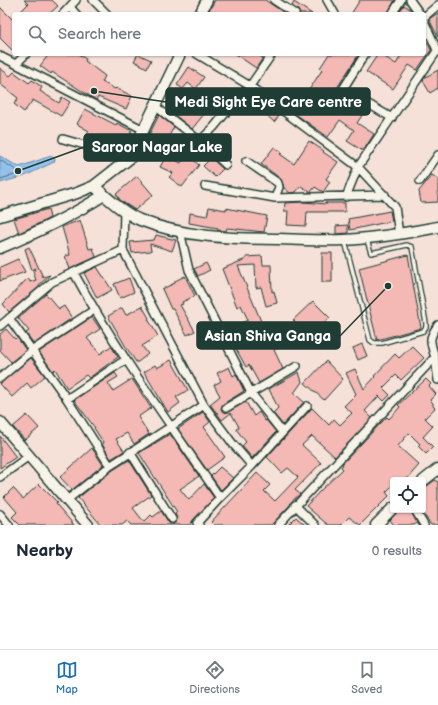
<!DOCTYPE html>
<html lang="en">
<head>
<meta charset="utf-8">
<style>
  body { margin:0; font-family:"Balsamiq Sans",sans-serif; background:#f6f6f7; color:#1f2937 }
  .controls { position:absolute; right:12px; bottom:12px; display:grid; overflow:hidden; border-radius:4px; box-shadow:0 1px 3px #0004 }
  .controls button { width:36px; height:36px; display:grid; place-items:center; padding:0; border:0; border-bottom:1px solid #e0e1e3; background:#fff; color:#1f2937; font:20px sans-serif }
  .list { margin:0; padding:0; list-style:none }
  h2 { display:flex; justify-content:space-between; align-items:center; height:52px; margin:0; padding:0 16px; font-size:17px }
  h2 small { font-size:13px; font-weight:400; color:#747a83 }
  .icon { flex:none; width:22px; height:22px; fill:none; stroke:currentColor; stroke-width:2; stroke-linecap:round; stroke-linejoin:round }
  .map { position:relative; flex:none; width:438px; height:525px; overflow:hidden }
  .search { position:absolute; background:#fff; box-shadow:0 1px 3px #0004; left:12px; right:12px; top:12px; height:44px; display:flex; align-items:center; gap:10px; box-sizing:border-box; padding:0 14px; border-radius:4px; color:#747a83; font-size:15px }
  .sheet { height:124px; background:#fff }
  nav { display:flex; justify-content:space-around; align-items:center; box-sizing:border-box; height:56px; border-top:1px solid #e0e1e3; background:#fff; font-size:11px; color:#747a83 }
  nav a { display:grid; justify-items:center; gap:2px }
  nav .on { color:#1f6fb2 }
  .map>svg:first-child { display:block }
  .water { fill:#93c0ed; stroke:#658ca3 }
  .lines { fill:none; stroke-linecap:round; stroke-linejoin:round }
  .shore { stroke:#4d717e; stroke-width:1 }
  .building { fill:#f4b8b5; stroke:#1f3d34 }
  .lane-casing { stroke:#1f3d34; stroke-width:6 }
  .street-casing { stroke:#1f3d34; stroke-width:10 }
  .secondary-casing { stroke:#1f3d34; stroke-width:13 }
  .lane { stroke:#f7f3e8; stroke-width:3.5 }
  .street { stroke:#f7f3e8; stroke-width:7 }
  .secondary { stroke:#f7f3e8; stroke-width:10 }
  .leader { fill:none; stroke:#1f3d34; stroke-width:1.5 }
  .callout-dot { fill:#1f3d34; stroke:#f7f3e8; stroke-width:1.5 }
  .callout { fill:#1f3d34; stroke:#1f3d34; stroke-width:1.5 }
  .callout-label { font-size:15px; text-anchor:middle; font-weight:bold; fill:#fff }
</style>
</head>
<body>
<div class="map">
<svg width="438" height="525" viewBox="0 0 438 525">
  <rect width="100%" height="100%" fill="#f6e1d9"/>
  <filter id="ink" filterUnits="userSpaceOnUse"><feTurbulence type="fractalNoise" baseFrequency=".025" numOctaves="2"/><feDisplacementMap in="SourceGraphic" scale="8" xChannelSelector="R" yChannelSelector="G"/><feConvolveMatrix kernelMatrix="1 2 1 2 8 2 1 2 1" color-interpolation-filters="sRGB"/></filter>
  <g filter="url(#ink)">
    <path class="water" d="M0,156L19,167L51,156L55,159L54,162L25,176L0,183Z"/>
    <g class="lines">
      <path class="shore" d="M0,160L19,172L18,174L0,179"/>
    </g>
    <path class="building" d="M24,0H52L58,6L49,14H18L28,4Z
      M215,0H265L286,14H207Z
      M360,0H395L387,14H351Z
      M294,2L312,14H300L298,10L292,6Z
      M404,5L410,9L414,14H398Z
      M0,7L14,21V52L0,38Z
      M438,13V37L429,19Z
      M424,40L428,43L431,50L417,70L409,65L393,89L366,72L378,54H380L396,64L402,54H424Z
      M49,54H78L86,59L85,61L105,76L102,82L115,89L116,88L132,96L126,109L98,97L96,100L52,72L51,74L40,66Z
      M138,54L151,60L147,68L134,61Z
      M235,54H256L263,58L256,68Z
      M329,54H359L335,91L365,111L357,123L374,134L363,151L347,141L354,130L340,120L328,137L294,113L322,70L320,68Z
      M189,67L204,77L196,89L188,83L183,89L177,85Z
      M0,68L10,76L14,72L29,83L32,80L42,87L40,91L59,103L62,97L70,102L61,116L33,100L24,112L14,104L18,98L0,84Z
      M438,70V88L430,93L423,81L424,78Z
      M184,96L205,113L192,129L171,112Z
      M265,104L279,116L274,122L260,109Z
      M85,109L116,125L117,123L132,131L121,150L95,140L93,142L85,139L89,131L77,124Z
      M159,115L174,127L165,143L149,135Z
      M309,141L324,151L323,152L338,162L326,179L330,182L323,192L315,187L311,192H310L301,186L296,192L290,193L284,188L281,179L261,164L274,147L282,153L280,154L294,164Z
      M166,156L181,163L184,159L190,157L199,165L182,187L169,177L173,173L160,167Z
      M211,158L223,169L215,177L203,166Z
      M432,175L438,179V202L421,203L419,191Z
      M137,176L153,195L135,210L121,201L116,194Z
      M303,202L327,204L325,203H345V212H307L306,226L287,225L288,211H284L285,203Z
      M209,207L226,210V208L267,216L264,232L227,228L226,231L217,230L218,228L189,223L190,213L207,216Z
      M48,209L50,218L19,233L14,219Z
      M390,211L392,221L350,230L348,219Z
      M80,220L89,249L93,248L96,257L70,269L65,256L70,255L62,227Z
      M348,225V233L336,234V226Z
      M156,235L176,240L172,251L150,244L151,251L132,253L130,242L154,240Z
      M29,247L43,277L50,275L39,285L40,286L9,312L3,304L28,278L30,282L36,280L33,272L36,268L32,270L25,249Z
      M322,253H332V282H322Z
      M408,255L421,328L377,340L359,268Z
      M262,256L263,265H271L272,292L274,291L277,303L266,306L261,287L256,288L255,265L238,266L268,338L273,336L272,329L278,325L287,342L274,350L283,369L259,383L249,365L246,367L235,347H236L229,328L248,320L241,305L237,307L222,269L246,259V257Z
      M18,259L25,272L0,281V267Z
      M206,263L210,270L198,276L194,269Z
      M97,267L112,290L97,298L84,273Z
      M185,276L195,296L182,302L183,304L180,305L195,331L187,335L173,309H171L162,289L175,283V281Z
      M129,278L134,292L120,298L114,284Z
      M46,294L59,309L64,306L72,318L34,344L26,333L29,331L18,318Z
      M313,301L330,318L310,337L293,320Z
      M142,306L149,318L148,319L158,336L142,346L148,354L138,362H136L126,347L108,316L122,308L126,315Z
      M92,317L100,329L87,338L100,354L111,346L118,357L89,378L86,375L67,388L55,369L53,371L52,370L39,352Z
      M6,329L15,339L17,337L26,350L11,362L0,350V334Z
      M362,344L367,356L358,360L353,348Z
      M412,346L424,358L401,380L396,375L383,388L390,395L384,401L379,396L365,411L372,418L335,457L312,436L302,445L321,463L295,490L300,494L291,502L290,505L271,525H214L211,522L257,473L270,485L264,491L275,501L298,477L288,468L282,473L267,457L312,408L329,425L334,419L340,425L352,413L344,406L356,394L346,373L355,369L364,389L375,377L374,376L395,354L399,358Z
      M31,358L45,376L31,388L27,383L12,397L0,384Z
      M171,360L188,390L176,397L180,403L168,412L144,372L155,365L157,368Z
      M326,361L343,379L324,400L305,383Z
      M229,367L233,376L236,374L244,391L223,404L221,408L222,411L224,412H228L246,402L254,416L259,412L265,421L266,420L276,432L252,458L242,446L246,442L236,429L239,427L231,413L222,420L210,404L220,396L214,385L221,381L217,373Z
      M299,372L302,382L294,393L304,402L283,425L273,413L278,408L269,389Z
      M115,373L118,377L108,383L113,391L132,379L151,408L138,417L149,434L134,444L127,433L116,439L124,451L111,459L102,444L103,442L94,428H95L74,400Z
      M426,379L431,384L429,386L436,394L430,400L433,403V406L435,408L425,418L433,426L423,437L433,447L426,454L418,446L420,444L409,433L398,446L419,465L406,480H393V485L386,492L389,496L360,525L349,517L341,525H328L306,506L321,490L343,469L341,467L343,464H342L379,425L387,417L389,419L400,407L398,405Z
      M203,412L210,422L204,427L225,457L207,470L178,429Z
      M27,415L39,428L25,440L13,427Z
      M170,434L199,476L180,489L189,500L204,484L214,498L193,520L190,525H131L127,521L122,525H101L78,498L113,470L129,460L151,495L133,508L144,522L151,515L153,517L161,511L169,523L173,524L176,522L177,518L175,514L177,512L139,453Z
      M0,436L16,457L0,468Z
      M92,448L103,465L72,490L60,477Z
      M220,467L233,478L221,490L211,476Z
      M435,480L438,482V525H431L421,510H423V487L427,486Z
      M39,484L58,503L56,504L74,525H20L12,517L17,512L4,497L13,488L23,499Z
      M399,510H410L417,523L414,525H394L390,520Z
      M296,517L305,525H288Z"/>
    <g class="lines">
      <defs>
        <path id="lane" d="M345,241L370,340L374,343H382L423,331L426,327V323L412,247L407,245L371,253L367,240"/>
        <path id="street" d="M93,0L107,14
          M274,0L295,14
          M327,0L335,14
          M410,0L420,14
          M70,7L76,14
          M63,14L76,0
          M392,14L401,0
          M424,17L438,5
          M424,21L438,52
          M197,54L250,86L358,167L395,207L399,234
          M365,54L343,89L392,118
          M0,56L144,130
          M16,64L26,54
          M250,86L272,54
          M155,106L200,141L214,127L228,110
          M63,139L130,158
          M186,154L200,141L226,165
          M246,161L278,183L279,187L275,198
          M420,181L438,155
          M205,186L275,198L385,195
          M346,197L358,167L437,51
          M124,210L123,250L204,405L233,444L252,466
          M180,231L189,270L251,393L282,432
          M74,273C117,352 170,424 220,498
          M9,318L67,399L110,466
          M438,325C427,340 431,342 435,358C436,365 437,373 438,380
          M0,326L52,282L123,250
          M0,378L33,350L94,310
          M67,399L125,360
          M226,408L297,366
          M130,452L172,519
          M0,477L29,456
          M67,500L110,466L204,405
          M295,505L315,525
          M415,510L424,525
          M0,514L9,525
          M199,525L197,523L220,498L252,466L307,406
          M278,525L435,357"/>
        <path id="secondary" d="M200,14L207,0
          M94,186C108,198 123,213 140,220C182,237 233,239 278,239C300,240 322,241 345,240C376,238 407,233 438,227
          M0,216L77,193L94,186L130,158L180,54
          M0,248C36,233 71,216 104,195
          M0,422L88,525
          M423,481L438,469
          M376,525L393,508"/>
      </defs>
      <use href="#lane" class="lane-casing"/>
      <use href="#street" class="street-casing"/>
      <use href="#secondary" class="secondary-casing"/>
      <use href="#lane" class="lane"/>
      <use href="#street" class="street"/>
      <use href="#secondary" class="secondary"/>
    </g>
  </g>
  <path class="leader" d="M94 91L166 102M18 171L84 147M388 286L340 336"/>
  <g class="callout-dot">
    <circle cx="94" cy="91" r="4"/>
    <circle cx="18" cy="171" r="4"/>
    <circle cx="388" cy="286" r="4"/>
  </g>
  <g class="callout">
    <rect x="166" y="88" width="204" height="27" rx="4"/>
    <rect x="84" y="134" width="147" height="27" rx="4"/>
    <rect x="197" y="322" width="143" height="27" rx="4"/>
  </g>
  <g class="callout-label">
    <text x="268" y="107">Medi Sight Eye Care centre</text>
    <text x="157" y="152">Saroor Nagar Lake</text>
    <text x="268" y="341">Asian Shiva Ganga</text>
  </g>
</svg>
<div class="controls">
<button><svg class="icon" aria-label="locate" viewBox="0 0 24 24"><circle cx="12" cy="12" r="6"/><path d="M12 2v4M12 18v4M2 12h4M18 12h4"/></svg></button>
</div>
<div class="search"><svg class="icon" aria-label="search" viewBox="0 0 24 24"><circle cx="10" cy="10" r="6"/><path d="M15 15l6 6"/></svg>Search here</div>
</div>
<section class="sheet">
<h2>Nearby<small>0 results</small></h2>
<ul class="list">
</ul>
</section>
<nav>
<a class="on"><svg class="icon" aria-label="map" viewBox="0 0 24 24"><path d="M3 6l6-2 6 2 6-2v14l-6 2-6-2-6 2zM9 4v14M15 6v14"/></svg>Map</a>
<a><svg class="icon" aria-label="directions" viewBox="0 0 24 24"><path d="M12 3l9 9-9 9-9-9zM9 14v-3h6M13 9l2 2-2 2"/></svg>Directions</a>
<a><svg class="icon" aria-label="saved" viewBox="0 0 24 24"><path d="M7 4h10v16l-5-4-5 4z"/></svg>Saved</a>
</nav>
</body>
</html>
